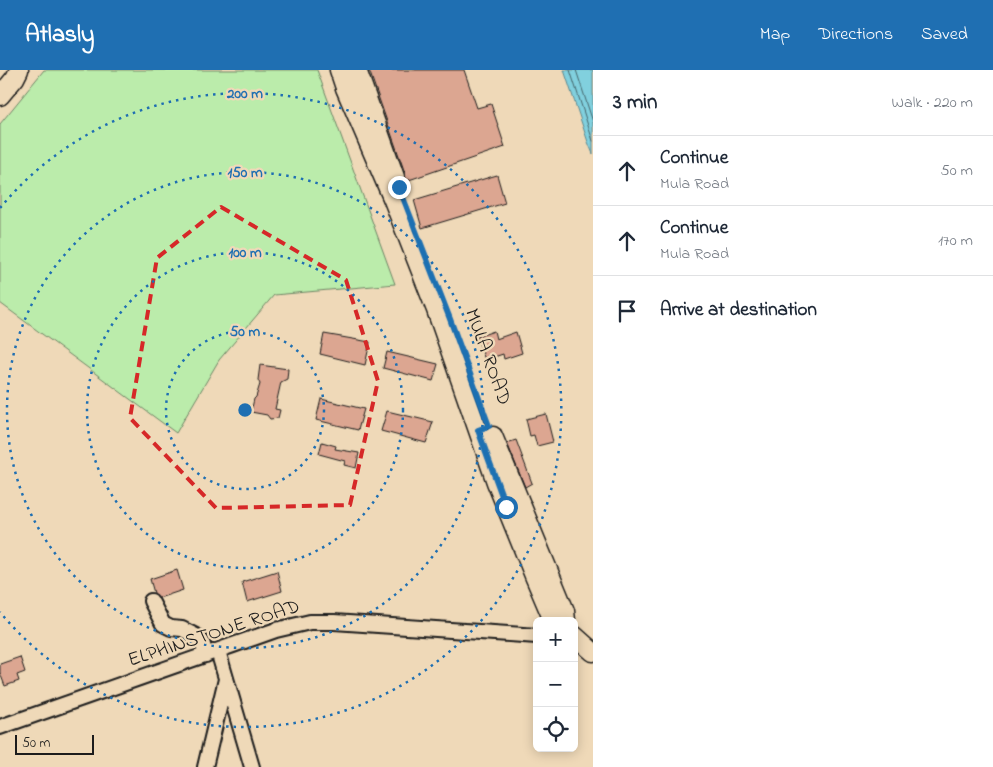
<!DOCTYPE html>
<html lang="en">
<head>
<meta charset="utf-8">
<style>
  body { margin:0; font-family:"Indie Flower",sans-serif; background:#f6f6f7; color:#1f2937 }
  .controls { position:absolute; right:15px; bottom:15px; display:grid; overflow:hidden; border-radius:8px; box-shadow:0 2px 12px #0003 }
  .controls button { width:45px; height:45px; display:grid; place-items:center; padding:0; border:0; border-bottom:1px solid #e0e1e3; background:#fff; color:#1f2937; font:25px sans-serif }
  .scale { position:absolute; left:15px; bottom:12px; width:79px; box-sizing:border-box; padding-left:5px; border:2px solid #1c1c1c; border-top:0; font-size:14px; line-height:18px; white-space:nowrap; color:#1c1c1c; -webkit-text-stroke:4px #efd9b8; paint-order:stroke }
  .stop { position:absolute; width:15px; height:15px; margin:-11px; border:4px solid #1f6fb2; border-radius:50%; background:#fff }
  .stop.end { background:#1f6fb2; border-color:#fff; box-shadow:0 1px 5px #0008 }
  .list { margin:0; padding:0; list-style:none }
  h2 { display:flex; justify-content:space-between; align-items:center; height:65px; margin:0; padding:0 20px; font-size:21px }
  h2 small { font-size:16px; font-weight:400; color:#747a83 }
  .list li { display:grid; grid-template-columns:32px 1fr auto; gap:15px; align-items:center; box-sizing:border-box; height:70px; padding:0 20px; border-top:1px solid #e0e1e3 }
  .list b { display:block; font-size:19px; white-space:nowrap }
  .list p { margin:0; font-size:16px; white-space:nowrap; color:#747a83 }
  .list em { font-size:16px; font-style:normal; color:#747a83 }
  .icon { flex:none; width:28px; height:28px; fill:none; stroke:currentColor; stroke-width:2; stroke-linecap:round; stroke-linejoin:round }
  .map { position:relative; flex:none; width:593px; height:697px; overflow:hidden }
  header { display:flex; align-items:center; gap:30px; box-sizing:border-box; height:70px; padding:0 25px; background:#1f6fb2; color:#fff }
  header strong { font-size:24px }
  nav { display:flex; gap:28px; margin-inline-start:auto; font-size:18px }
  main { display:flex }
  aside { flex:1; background:#fff }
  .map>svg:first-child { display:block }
  .green { fill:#bbecab; stroke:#6c8464 }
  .water { fill:#81d0de; stroke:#598890 }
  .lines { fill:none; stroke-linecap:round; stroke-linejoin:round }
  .shore { stroke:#44646a; stroke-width:1 }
  .building { fill:#dca691; stroke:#1c1c1c }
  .minor-casing { stroke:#1c1c1c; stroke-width:18 }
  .major-casing { stroke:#1c1c1c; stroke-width:21 }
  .minor { stroke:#efd9b8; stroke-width:14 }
  .major { stroke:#efd9b8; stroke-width:18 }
  .route { stroke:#1f6fb2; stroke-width:6 }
  .marked { fill:none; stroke:#d62828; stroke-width:4; stroke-dasharray:10 6; stroke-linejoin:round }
  .ring { fill:none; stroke:#1f6fb2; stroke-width:2.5; stroke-dasharray:2.5 5 }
  .labels { text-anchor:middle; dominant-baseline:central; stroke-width:4.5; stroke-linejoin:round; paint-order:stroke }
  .street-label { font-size:20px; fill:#1c1c1c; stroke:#efd9b8 }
  .centre { fill:#1f6fb2; stroke:#efd9b8; stroke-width:2.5 }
  .ring-label { font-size:15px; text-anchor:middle; font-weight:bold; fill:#1f6fb2; stroke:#efd9b8; stroke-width:4.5; stroke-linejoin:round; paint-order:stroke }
</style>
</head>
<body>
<header>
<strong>Atlasly</strong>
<nav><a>Map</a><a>Directions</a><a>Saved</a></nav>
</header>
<main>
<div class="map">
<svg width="593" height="697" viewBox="0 0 593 697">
  <rect width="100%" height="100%" fill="#efd9b8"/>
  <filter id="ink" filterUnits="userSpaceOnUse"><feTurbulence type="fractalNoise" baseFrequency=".02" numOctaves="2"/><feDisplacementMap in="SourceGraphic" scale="10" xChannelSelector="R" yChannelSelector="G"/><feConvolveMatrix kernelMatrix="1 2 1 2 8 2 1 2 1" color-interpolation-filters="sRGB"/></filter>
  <g filter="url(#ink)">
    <path class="green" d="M44,0H317L395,214L274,225L219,290L176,363L0,233V54Z"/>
    <path class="water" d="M564,0H593V84L588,72Z"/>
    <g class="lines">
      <path class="shore" d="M570,0L593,71
        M576,0L593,52"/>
    </g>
    <path class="building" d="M369,0H464L477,38L491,34L505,77L406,111L405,103Z
      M497,105L505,133L422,158L414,130Z
      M494,261L496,269L516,262L522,283L504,289L503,284L485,290L477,267Z
      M324,264L370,272L365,295L320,284Z
      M387,282L438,294L433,311L383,298Z
      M260,295L288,299L287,309L281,312L275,339L280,340L278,348L270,349L267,345L251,342L254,329L256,327L260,314L258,310Z
      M321,329L364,339L358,360L316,350Z
      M387,341L433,352L426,373L381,361Z
      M546,344L553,372L537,376L534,365L530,366L526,349Z
      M516,370L532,413L525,417L507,373Z
      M322,372L336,376L335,379L359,383L356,398L344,395L345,391L319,384Z
      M177,500L183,520L159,528L154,523L150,509Z
      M277,501L282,521L247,532L242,512Z
      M20,587L25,602L17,605L19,611L5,616L0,603V594Z"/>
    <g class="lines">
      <defs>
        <path id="minor" d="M151,531L163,554L171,558L182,559L196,566L202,572L206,585
          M218,581L252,697
          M0,657L276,560L310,552H334L537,566
          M205,697L226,609"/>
        <path id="major" d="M339,0L345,18L393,130L436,240L496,412L535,508L552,548L557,551
          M357,0L395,107
          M0,26L15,8L19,0
          M493,366L565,541L566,551
          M574,565L593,582"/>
      </defs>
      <use href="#minor" class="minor-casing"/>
      <use href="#major" class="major-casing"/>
      <use href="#minor" class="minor"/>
      <use href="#major" class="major"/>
    </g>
  </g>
  <g class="lines" filter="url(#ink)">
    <path class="route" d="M399,117L450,249L489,356L478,360L506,437"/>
  </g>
  <path class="marked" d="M221,137L346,210L378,311L350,435L216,438L130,348L157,188Z"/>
  <g class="ring">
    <circle cx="245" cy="340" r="79"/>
    <circle cx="245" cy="340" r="158"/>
    <circle cx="245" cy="340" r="238"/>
    <path d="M0 138A317 317 0 1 1 0 542"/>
  </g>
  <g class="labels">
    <g class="street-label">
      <text transform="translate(487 287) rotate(70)">MULA ROAD</text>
      <text transform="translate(214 564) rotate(-18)">ELPHINSTONE ROAD</text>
    </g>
  </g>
  <circle cx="245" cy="340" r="8" class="centre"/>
  <g class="ring-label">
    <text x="245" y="28">200 m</text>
    <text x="245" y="107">150 m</text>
    <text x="245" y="187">100 m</text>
    <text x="245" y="266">50 m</text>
  </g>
</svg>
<div class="controls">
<button>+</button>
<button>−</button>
<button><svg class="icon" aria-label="locate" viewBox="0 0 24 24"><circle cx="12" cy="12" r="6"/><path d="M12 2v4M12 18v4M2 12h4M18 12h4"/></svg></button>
</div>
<div class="scale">50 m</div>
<div class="stop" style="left:506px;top:437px"></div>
<div class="stop end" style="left:399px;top:117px"></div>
</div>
<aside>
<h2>3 min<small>Walk · 220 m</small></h2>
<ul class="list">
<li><svg class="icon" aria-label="ahead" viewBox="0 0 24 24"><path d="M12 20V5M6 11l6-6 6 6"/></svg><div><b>Continue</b><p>Mula Road</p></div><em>50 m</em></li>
<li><svg class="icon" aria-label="ahead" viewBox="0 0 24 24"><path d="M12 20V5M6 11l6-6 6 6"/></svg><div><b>Continue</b><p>Mula Road</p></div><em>170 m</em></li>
<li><svg class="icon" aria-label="arrive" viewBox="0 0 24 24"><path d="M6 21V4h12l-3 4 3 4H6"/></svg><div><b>Arrive at destination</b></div></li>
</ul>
</aside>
</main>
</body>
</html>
